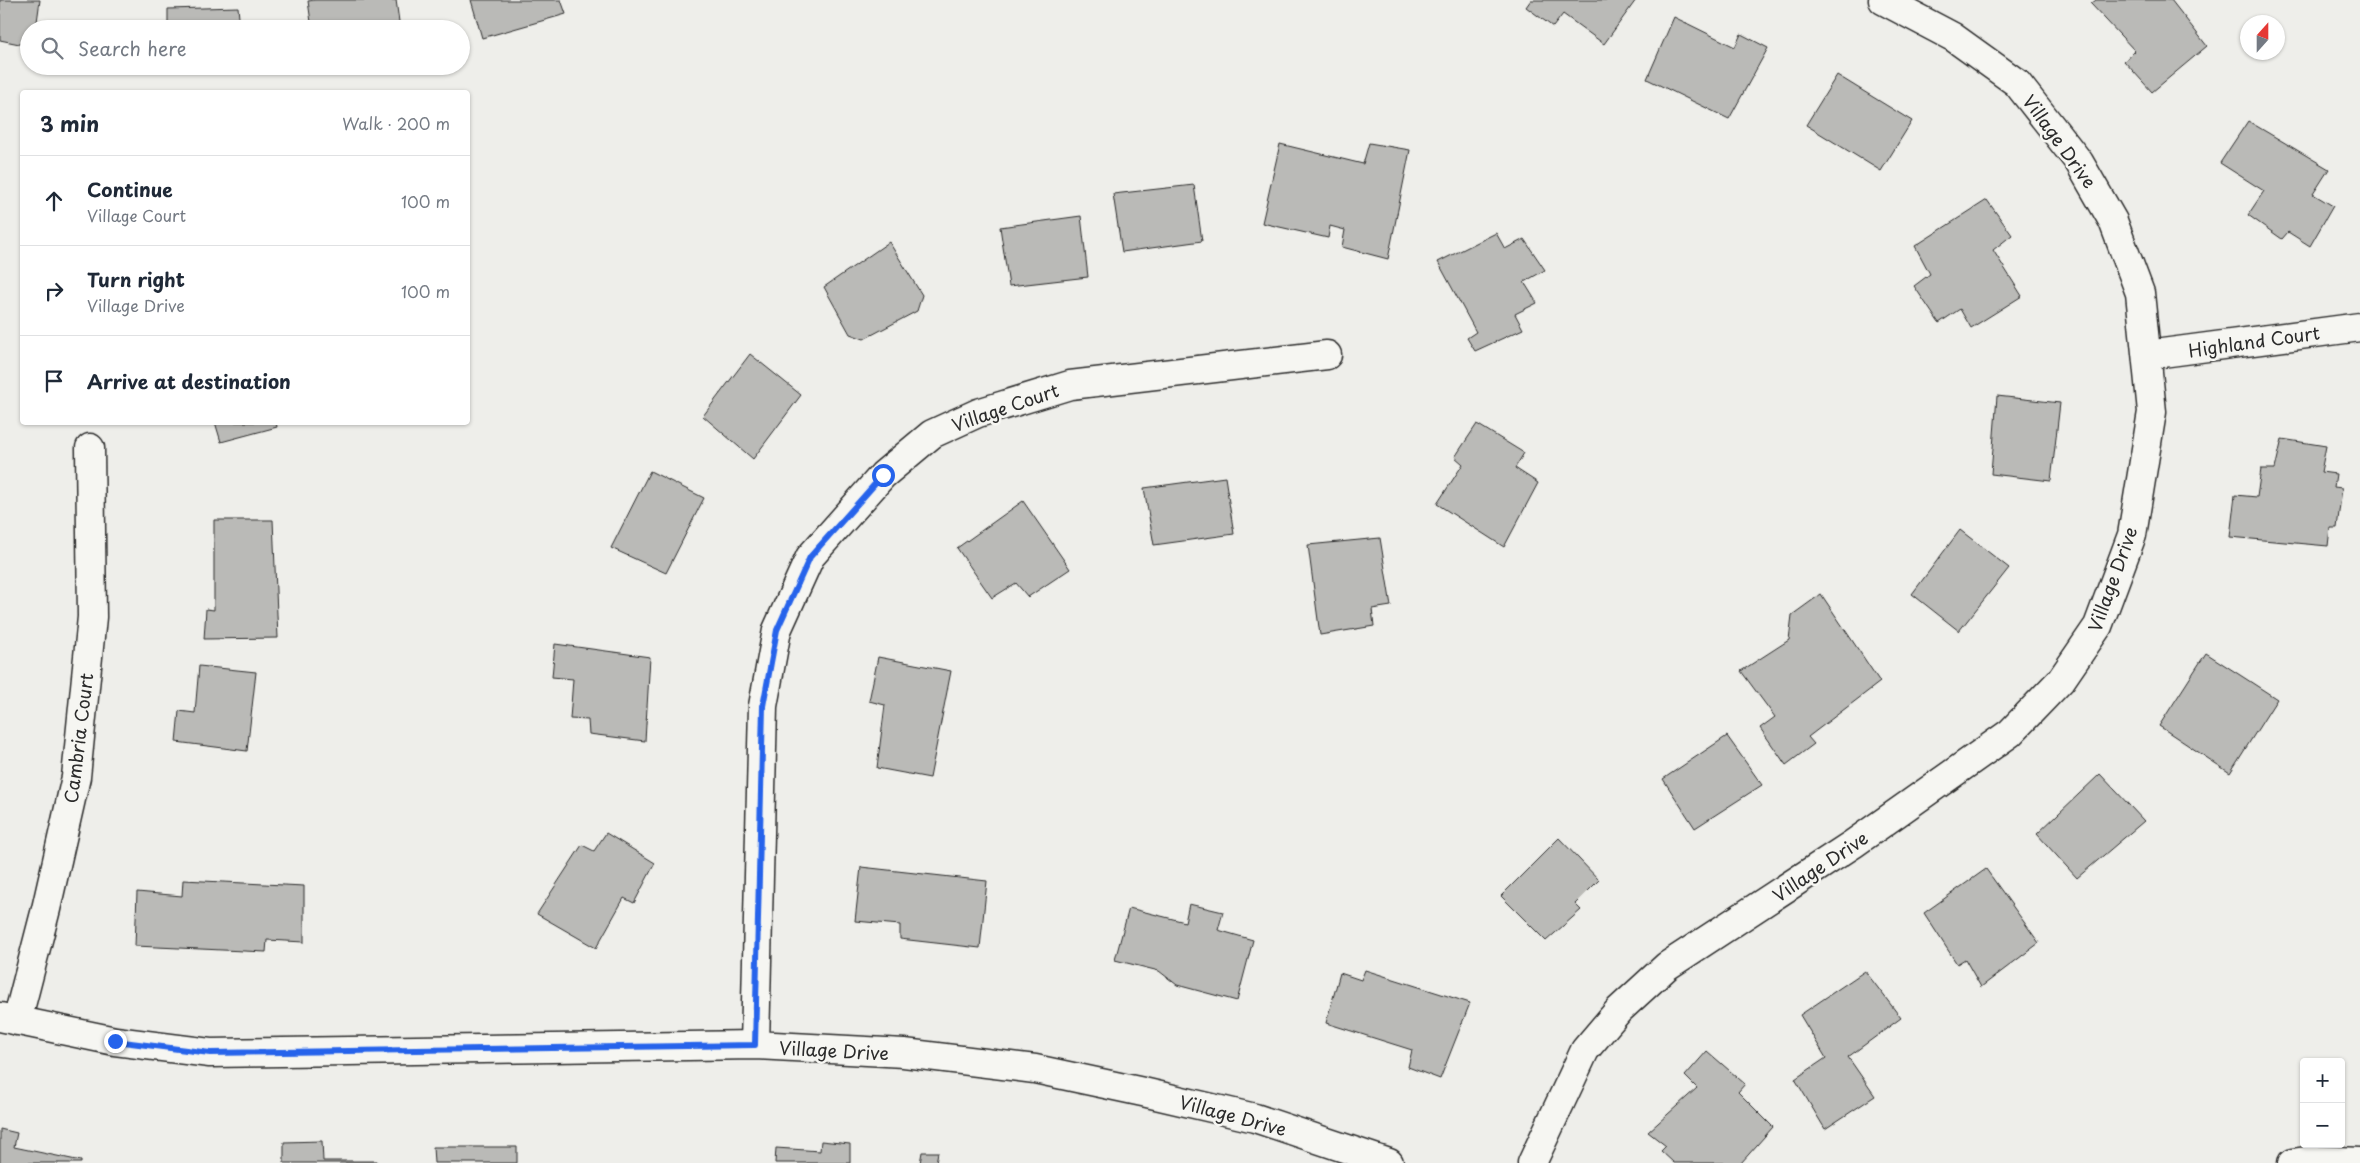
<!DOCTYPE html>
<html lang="en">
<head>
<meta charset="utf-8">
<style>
  body { margin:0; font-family:"Playpen Sans",sans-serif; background:#f2f2f3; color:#1f2937 }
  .controls { position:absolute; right:15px; bottom:15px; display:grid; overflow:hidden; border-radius:5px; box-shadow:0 1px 4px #0004 }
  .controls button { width:45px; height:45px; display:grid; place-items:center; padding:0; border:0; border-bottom:1px solid #e0e1e3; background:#fff; color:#1f2937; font:25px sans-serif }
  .compass { position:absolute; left:2240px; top:15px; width:45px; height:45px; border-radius:50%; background:#fff; box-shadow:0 1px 4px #0004; rotate:21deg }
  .stop { position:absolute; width:15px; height:15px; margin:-11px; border:4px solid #2563eb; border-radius:50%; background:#fff }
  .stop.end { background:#2563eb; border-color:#fff; box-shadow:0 1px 5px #0008 }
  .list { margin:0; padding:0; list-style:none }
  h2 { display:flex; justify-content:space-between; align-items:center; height:65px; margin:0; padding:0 20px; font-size:21px }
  h2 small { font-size:16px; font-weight:400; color:#747a83 }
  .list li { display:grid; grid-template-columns:32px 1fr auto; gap:15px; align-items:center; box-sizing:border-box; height:90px; padding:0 20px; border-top:1px solid #e0e1e3 }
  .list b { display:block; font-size:19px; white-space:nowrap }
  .list p { margin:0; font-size:16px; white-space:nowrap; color:#747a83 }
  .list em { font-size:16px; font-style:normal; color:#747a83 }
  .icon { flex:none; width:28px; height:28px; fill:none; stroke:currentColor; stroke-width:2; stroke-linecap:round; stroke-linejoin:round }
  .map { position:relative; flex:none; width:2360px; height:1163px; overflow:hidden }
  .search { position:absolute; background:#fff; box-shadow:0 1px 4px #0004; left:20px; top:20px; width:450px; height:55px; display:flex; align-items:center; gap:12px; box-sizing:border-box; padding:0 18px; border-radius:28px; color:#747a83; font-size:19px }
  .panel { position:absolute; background:#fff; box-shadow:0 1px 4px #0004; left:20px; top:90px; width:450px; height:335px; border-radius:5px }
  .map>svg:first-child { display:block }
  .building { fill:#babab7; stroke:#2b2b2b }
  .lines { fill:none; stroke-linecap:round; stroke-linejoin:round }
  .street-casing { stroke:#2b2b2b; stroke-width:31 }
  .street { stroke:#f6f6f2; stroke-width:28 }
  .route { stroke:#2563eb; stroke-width:6 }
  .labels { text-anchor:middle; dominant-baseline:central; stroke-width:5; stroke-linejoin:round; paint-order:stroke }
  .street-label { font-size:18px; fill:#2b2b2b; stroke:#f6f6f2 }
</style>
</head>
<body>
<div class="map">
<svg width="2360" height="1163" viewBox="0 0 2360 1163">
  <rect width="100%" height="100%" fill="#eeeeea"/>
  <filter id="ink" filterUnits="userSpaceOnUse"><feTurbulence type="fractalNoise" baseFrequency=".02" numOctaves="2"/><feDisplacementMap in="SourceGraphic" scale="10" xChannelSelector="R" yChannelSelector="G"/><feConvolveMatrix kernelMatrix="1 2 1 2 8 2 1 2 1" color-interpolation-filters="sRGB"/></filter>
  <g filter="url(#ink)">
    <path class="building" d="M0,0H40L36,29H29V46L0,40Z
      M315,0H396L400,29H312L308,1Z
      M471,0H561L566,14L482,38Z
      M1531,0H1636L1604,44L1563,14L1553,27L1526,7Z
      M2096,0H2171L2207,46L2152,92L2124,61L2135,51L2091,4Z
      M238,7L240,29H168V9Z
      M1674,17L1735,47L1741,34L1768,48L1729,119L1647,79Z
      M1837,75L1912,121L1881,171L1806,125Z
      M2248,121L2329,169L2313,194L2333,206L2310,246L2288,232L2282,239L2248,215L2264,191L2220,163Z
      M1369,143L1410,150L1388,259L1342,247L1345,230L1330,226L1328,238L1262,223L1280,144L1363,164Z
      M1194,185L1202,241L1122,252L1113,194Z
      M1987,200L2012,235L1993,250L2022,296L1971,328L1960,309L1939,323L1914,286L1930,274L1915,246Z
      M1081,216L1088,277L1009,286L1000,227Z
      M1496,233L1505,249L1524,239L1545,270L1524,282L1537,303L1515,314L1523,329L1475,351L1467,338L1476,332L1438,262Z
      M889,242L922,295L917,311L864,339L850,334L824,287Z
      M750,354L801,395L753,459L703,416Z
      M1997,396L2060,403L2051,481L1991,474Z
      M215,422H276L277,427L221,442Z
      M1477,424L1524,453L1515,468L1538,483L1504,547L1437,504L1463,464L1455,457Z
      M2282,439L2326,446L2321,472L2336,474L2334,487L2342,488L2337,528H2330L2328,546L2230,537L2235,495L2257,497L2261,469H2275Z
      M650,471L704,498L666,573L611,548Z
      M1225,477L1234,534L1154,545L1144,488Z
      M1023,501L1070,569L1028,597L1016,583L992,598L957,548Z
      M214,520H273L278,638L204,639L206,609L214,610Z
      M1960,530L2009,568L1959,631L1912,594Z
      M1380,538L1391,606L1372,609L1374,626L1320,635L1308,545Z
      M1821,594L1880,682L1808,737L1814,744L1786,765L1760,728L1775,717L1741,671L1789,640L1792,615Z
      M555,644L650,657L645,741L589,734L588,720L570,719L573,679L552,677Z
      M2206,653L2277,699L2230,773L2159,726Z
      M878,657L951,671L930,778L877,768L885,705L869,701Z
      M199,666L256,672L247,751L176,742L179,711L195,713Z
      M1727,736L1762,785L1695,828L1663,779Z
      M2100,774L2144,821L2077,878L2037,834Z
      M606,833L655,863L634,903L624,898L596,948L537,914L582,845L594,851Z
      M1559,838L1599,880L1575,904L1581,910L1546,941L1501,896Z
      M861,867L987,881L980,948L900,939V925L855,921Z
      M1986,869L2039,943L1981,987L1965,959L1957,964L1924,913Z
      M183,880L304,886V942L267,940L266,952L135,946L137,892L182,896Z
      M1189,904L1223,912L1218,930L1253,940L1237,1001L1177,985L1159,971L1115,960L1129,908L1185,922Z
      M1365,970L1470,1003L1440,1079L1408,1067L1412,1050L1326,1023L1340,973L1361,980Z
      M1865,971L1901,1018L1848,1057L1875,1096L1825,1129L1795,1079L1826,1058L1800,1015Z
      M1707,1051L1745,1084L1738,1092L1773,1127L1741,1163H1674L1661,1151L1666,1146L1648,1132L1697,1088L1685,1076Z
      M0,1129L17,1133L14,1147L81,1161V1163H0Z
      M322,1141L323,1161H377V1163H284V1142Z
      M821,1141L850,1144V1163H775L776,1148L820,1151Z
      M433,1147H517V1163H434Z
      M922,1152H938L936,1163H920Z"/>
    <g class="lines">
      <defs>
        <path id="street" d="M2147,355L2360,327
          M0,1017L115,1041L210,1053L755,1045L904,1053L1035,1069L1143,1092L1255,1118L1389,1163
          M17,1021L46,909L76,777L92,617L90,448
          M755,1045L763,706L777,630L810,557L883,475L932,434L978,413L1070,385L1327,355
          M1532,1163L1585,1050L1619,1010L1667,966L1853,844L2010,733L2061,680L2098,626L2132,535L2152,412L2140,293L2113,221L2079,162L2017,83L1953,37L1883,0
          M2292,1163L2313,1160L2360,1162"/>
      </defs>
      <use href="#street" class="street-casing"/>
      <use href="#street" class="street"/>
    </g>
  </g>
  <g class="lines" filter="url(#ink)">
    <path class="route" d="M115,1041L210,1053L755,1045L763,706L777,630L810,557L883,475"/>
  </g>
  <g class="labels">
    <g class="street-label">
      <text transform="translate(2060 141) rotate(54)">Village Drive</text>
      <text transform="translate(2254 341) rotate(-8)">Highland Court</text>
      <text transform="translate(1005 407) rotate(-19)">Village Court</text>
      <text transform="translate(2112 579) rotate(-70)">Village Drive</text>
      <text transform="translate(78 738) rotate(-83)">Cambria Court</text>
      <text transform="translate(1820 866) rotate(-34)">Village Drive</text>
      <text transform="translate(834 1050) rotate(3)">Village Drive</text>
      <text transform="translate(1233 1115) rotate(15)">Village Drive</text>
    </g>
  </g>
</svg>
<div class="controls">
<button>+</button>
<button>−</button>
</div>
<svg class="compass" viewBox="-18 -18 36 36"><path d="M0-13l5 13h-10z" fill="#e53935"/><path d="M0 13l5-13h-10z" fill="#747a83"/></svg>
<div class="stop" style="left:883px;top:475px"></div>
<div class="stop end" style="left:115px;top:1041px"></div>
<div class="search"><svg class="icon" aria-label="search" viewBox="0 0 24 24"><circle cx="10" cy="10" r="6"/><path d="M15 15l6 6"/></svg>Search here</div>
<section class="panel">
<h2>3 min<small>Walk · 200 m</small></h2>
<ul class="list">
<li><svg class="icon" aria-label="ahead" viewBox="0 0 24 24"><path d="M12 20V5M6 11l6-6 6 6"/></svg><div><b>Continue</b><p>Village Court</p></div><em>100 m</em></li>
<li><svg class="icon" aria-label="right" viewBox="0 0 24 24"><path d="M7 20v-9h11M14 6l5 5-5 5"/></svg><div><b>Turn right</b><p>Village Drive</p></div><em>100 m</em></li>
<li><svg class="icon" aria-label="arrive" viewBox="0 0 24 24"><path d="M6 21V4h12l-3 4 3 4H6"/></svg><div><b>Arrive at destination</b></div></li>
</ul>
</section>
</div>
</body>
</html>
